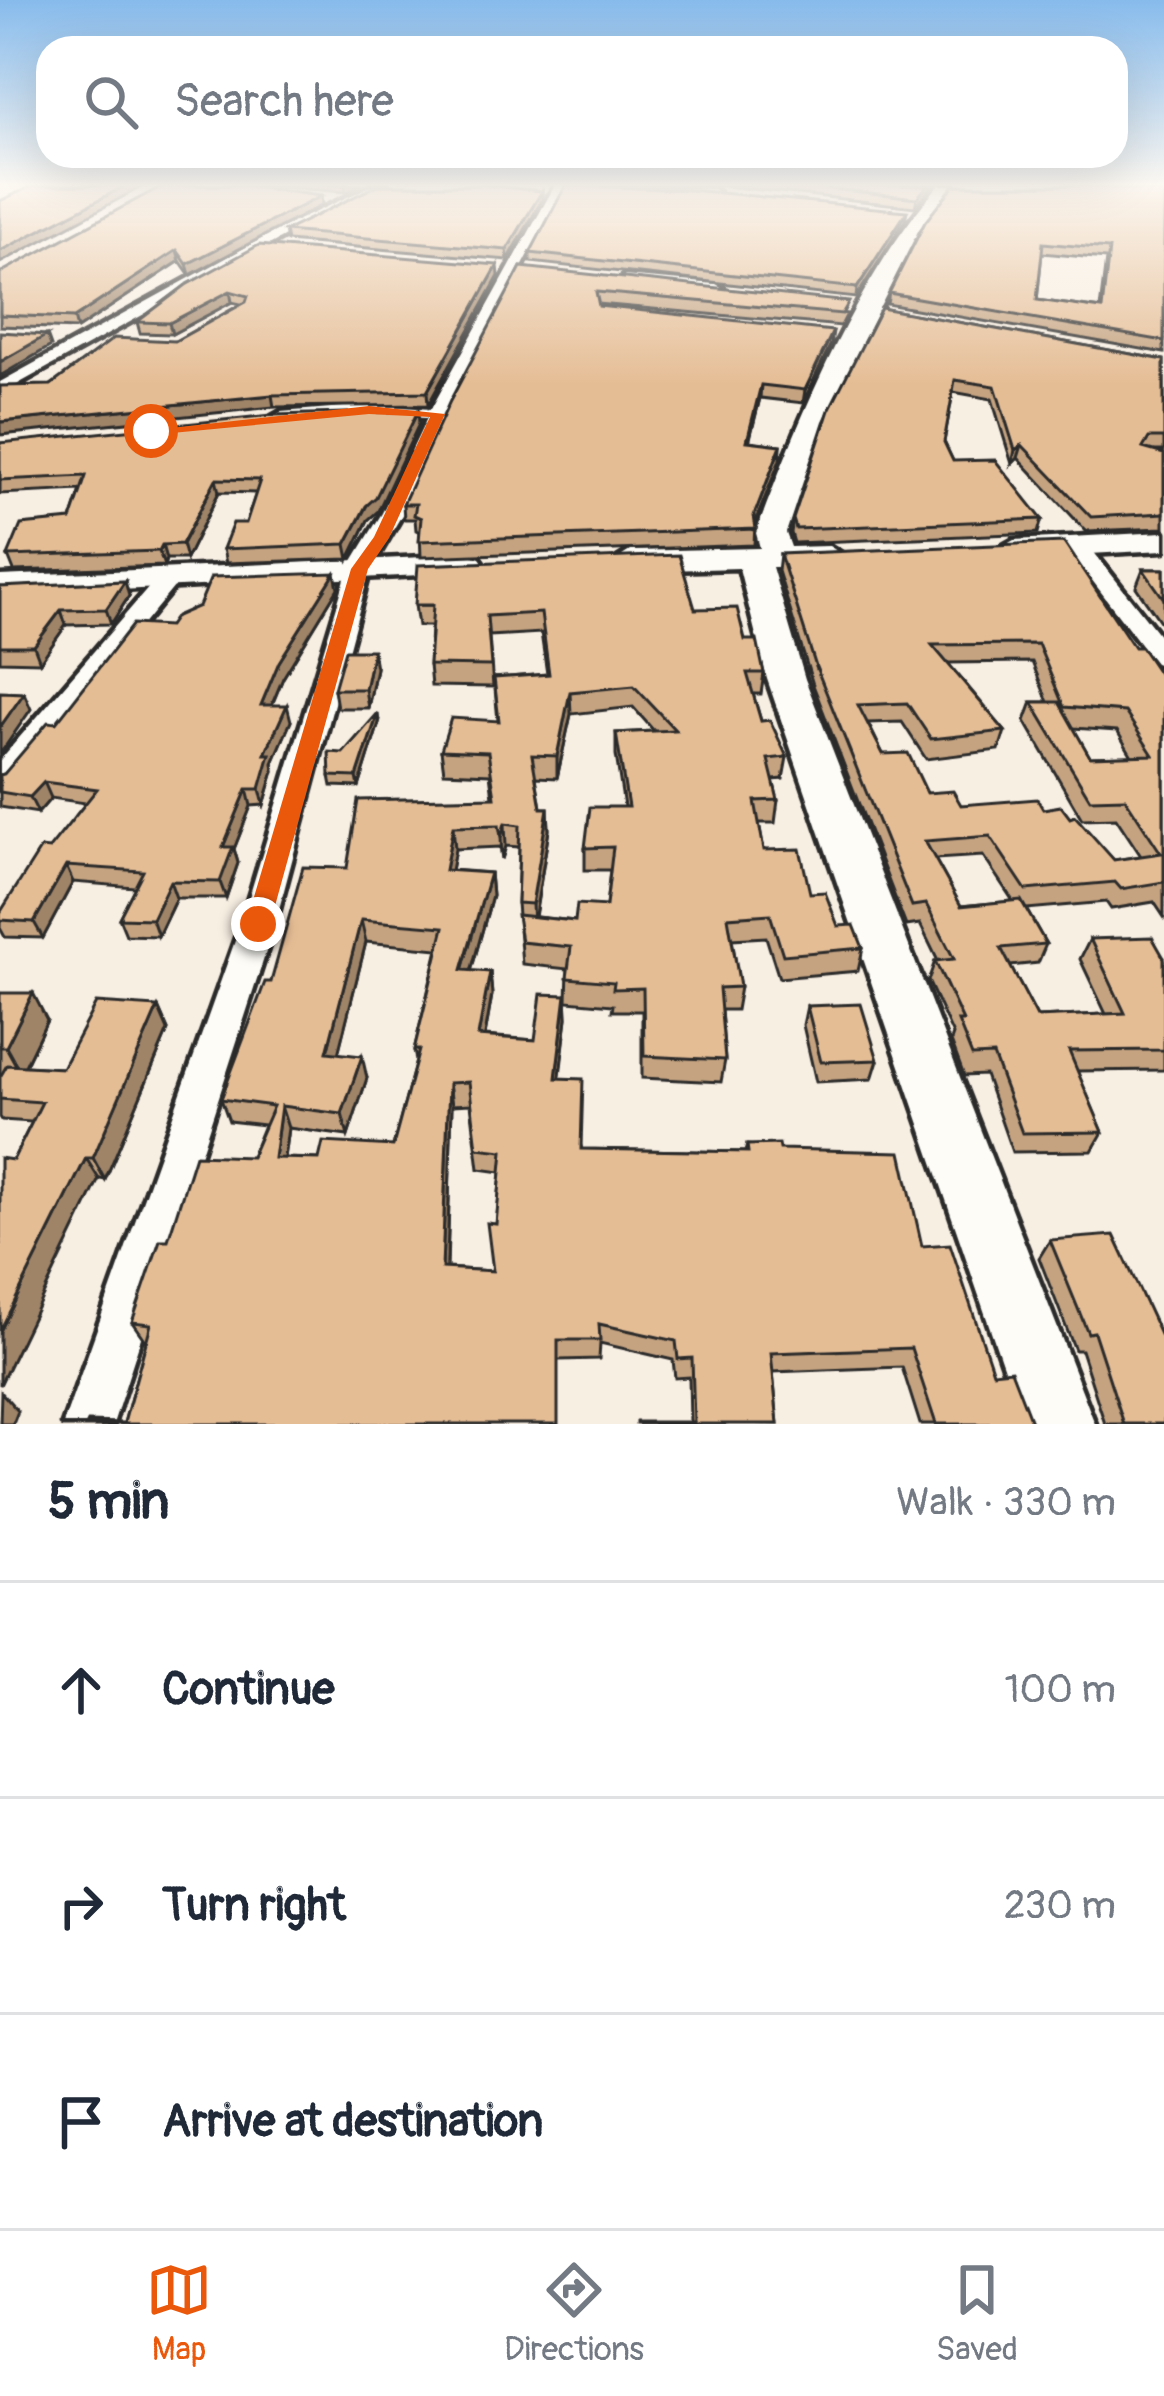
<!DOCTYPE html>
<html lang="en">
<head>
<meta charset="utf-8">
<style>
  body { margin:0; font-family:Pangolin,sans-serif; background:#f2f2f3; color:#1f2937 }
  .stop { position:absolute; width:36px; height:36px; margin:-27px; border:9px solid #ea580c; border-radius:50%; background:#fff }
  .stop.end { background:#ea580c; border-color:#fff; box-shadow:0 3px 12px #0008 }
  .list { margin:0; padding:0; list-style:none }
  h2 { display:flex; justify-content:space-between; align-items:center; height:156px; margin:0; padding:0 48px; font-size:51px }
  h2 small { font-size:39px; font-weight:400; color:#747a83 }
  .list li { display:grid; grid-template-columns:78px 1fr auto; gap:36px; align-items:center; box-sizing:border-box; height:216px; padding:0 48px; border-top:3px solid #e0e1e3 }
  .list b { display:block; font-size:45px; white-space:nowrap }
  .list em { font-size:39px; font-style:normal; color:#747a83 }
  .icon { flex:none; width:66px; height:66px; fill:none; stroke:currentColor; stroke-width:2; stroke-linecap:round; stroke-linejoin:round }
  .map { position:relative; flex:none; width:1164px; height:1424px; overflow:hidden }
  .search { position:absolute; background:#fff; box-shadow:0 12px 48px #0002; left:36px; right:36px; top:36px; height:132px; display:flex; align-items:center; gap:30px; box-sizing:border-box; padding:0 42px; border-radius:36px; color:#747a83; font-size:45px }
  .sheet { height:804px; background:#fff }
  nav { display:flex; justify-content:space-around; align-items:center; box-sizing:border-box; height:168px; border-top:3px solid #e0e1e3; background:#fff; font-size:33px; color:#747a83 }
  nav a { display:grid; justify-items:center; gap:6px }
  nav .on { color:#ea580c }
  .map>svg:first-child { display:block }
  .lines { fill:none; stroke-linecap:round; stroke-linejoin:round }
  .street-casing { stroke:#2b2b2b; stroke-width:9 }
  .secondary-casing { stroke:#2b2b2b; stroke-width:9 }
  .street { fill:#fdfcf7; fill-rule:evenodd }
  .secondary { fill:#fdfcf7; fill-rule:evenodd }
  .wall { fill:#c5a380; stroke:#2b2b2b; stroke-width:3; fill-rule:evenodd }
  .shaded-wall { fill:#a08468; stroke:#2b2b2b; stroke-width:3 }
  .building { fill:#e5bd95; stroke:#2b2b2b; stroke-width:3; fill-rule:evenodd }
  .route { fill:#ea580c }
</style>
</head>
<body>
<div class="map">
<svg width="1164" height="1424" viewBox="0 0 1164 1424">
  <rect width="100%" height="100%" fill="#f8efe3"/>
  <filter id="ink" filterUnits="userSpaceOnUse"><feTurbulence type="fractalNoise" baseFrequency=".00833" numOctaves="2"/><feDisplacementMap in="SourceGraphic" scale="24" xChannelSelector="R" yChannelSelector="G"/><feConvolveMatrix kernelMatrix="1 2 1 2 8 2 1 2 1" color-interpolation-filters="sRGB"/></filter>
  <g filter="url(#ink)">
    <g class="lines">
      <defs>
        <path id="street" d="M373,185H387L287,235L0,394V382L279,229Z
          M555,185H565L461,384L403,513L370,569L275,924L113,1424H63L241,924L348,569L382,513L427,418L369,415L281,422L272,417L281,412L369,405L431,409Z
          M584,185L713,189L718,192L589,189Z
          M624,276L716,284L723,288L716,292L629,283Z
          M1077,539L1085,541L1164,641V666L1155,663L1066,546Z
          M171,569L179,571V581L10,786L0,789V760L163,571Z"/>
        <path id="secondary" d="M939,185H954L919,229L823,421L786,533L791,547L829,546L845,556L829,566L772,567L805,679L1095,1424H1023L767,679L739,568L630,571L614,561L630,551L760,548L756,533C799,417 857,278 939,185Z
          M1164,532V550L1014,558L998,549L1014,540Z
          M469,555L480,558L485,565L480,572L0,596V576Z"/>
      </defs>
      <use href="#street" class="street-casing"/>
      <use href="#secondary" class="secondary-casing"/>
      <use href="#street" class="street"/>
      <use href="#secondary" class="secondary"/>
    </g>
    <path class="wall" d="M252,185H362L346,192Z
      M715,185H933L915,207Z
      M542,191V200L508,260L287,241L285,231Z
      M1164,192V353L887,304L889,293ZM1042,253L1106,259L1100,309L1037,300Z
      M321,196L322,205L190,275L180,261L77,329L0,326V273Z
      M905,220L856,298L530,262V253Z
      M521,267L847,314L841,326L598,304L831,344L803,403L760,398L749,441L781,445L780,460L755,523L754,545L421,557L420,532L416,530L415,519H404L403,504Z
      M499,276L428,405L274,407L51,385L175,341L241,304L232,302L172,334L140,333L137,322L186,285Z
      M881,308L1164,360V451H1154L1164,454V528L1086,531L1018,458L1012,464L992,399L953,392L944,442L953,461L1042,519L1038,533L794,543L791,533L793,519Z
      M419,424L378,511L368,520L349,559L226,563L223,549L246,523L256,493L219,492L186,559H166L164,566L14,571L8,556L71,520L81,490L0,494V443Z
      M780,554L1134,647L1164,681V917L1154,902L1111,909L1106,902L1026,909L1046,944L1038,963L1010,966L1037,1017L1106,1014L1080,959L1090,939L1164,958V1070L1077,1071L1103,1132L1092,1151L1012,1152L985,1075L964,1076L951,1041L953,1035L928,981L935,961H938L920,924L906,926L813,685L778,571ZM1032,662L1048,702H1032L1025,721L1082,819L1116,818L1141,856L1114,860L1070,818L1043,809L961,805L927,793L883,754L868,723L902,722L926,759L999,750L1005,731L948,663ZM1073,728L1117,731L1132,756L1090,757ZM983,856L1013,901L961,906L935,859Z
      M1143,569H1164V627L1136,587Z
      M0,587L129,596L111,624L66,625L40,662L0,661Z
      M338,588L283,678L272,705L291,721L273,763L274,771L264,805L251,806L234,849L238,863L226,898H176L158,936L126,935L119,918L135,887L73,882L43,938L5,937L0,928V913L86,803L51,798L38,813L0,807V775L4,774L56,723L169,626Z
      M415,605L695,609L745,640L764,673L761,694H753L761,721L787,757L783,779L773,780L778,800L775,823H759L764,850L810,893L838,926L863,948L858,971L779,978L766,937L732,939L740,987L736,1010H721L725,1060L721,1082L642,1078V1011H612L613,1005L567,1001L568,969L522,964L517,903L519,847L506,846L502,859L500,847L455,849L451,870L490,873L492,896L471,971L490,972L492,995L485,1036L535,1040L566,995L567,1018L559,1079L582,1149L745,1152L747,1145L780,1149L922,1246L993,1372L1032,1424H920L902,1367L773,1372L778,1424L690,1422L689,1377L675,1378L673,1360L600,1343L599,1359L559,1360L124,1423L146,1342L132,1322L168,1240L251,1157L264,1125L229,1121L221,1099L271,982L347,868L493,797L490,774L444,772L441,750L498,721L494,678L547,674L541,633L489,636L493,687L431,686L429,665L431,626H418ZM633,707L654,731L616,733V755L624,807L585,848V870H610L606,906L575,921L535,917L549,830L548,808H541L536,777L557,778L571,714ZM366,942L438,949L414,1050L416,1061L393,1146L319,1159L284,1158L288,1128L348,1136L367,1078L338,1053ZM471,1104L479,1169L501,1172L492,1271L447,1268L452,1105Z
      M376,668L368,708H337L334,689Z
      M379,723L359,787L332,786L330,776L343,753Z
      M0,993L47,1020L25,1066L62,1068L158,1007L168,1030L105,1180L13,1160L32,1122L2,1120L0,1117V1077L2,1074H0Z
      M807,1006L878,1060L872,1079L816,1082L803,1025Z
      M1050,1240L1164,1424H1105L1081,1350H1075L1039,1258Z"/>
    <path class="shaded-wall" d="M127,185H145L0,263V251Z
      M345,185H362L346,192Z
      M928,185H933L915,207L917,198Z
      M542,191V200L508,260L507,250Z
      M321,196L322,205L190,275L187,264Z
      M907,211L905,220L856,298L857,288Z
      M177,250L180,261L77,329L74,318Z
      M498,265L499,276L428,405L427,392Z
      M230,291L232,302L172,334L169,323Z
      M833,331L831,344L803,403L805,390Z
      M47,335L51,346L0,376V362Z
      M761,385L760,398L746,455L747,441Z
      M272,395L274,407L0,435V422Z
      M418,411L419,424L378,511L368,520L349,559L346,544Z
      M781,445L780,460L752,531L754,516Z
      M1022,445L1018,458L1012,464L1015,450Z
      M216,479L219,492L186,559L182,544Z
      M162,545L166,559L164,566L159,551Z
      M335,573L338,588L283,678L265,721L261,705L279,662Z
      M125,581L129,596L111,624L106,609Z
      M61,610L66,625L40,662L34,646Z
      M373,650L376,668L368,708L365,689Z
      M570,692L571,714L557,778V756Z
      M24,693L31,709L0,754V727Z
      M287,705L291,721L273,763L274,771L264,805L260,789L265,754Z
      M378,713L379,723L359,787L357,777Z
      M44,782L51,798L38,813L30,797Z
      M247,789L251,806L234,849L238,863L226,898L220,882L223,847Z
      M548,808L549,830L533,927L532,904Z
      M505,823L506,846L502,859L501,837Z
      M453,826L455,849L447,892L445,870Z
      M66,866L73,882L43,938L34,922Z
      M490,873L492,896L465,993L462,970Z
      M170,881L176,898L158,936L152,919Z
      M361,920L366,942L333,1074L327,1052Z
      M490,972L492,995L481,1058L478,1036Z
      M33,993L47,1020L21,1074L6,1047Z
      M566,995L567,1018L557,1100L556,1078Z
      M158,1007L168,1030L105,1180L93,1158Z
      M362,1056L367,1078L348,1136L342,1114Z
      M449,1083L452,1105L446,1288L442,1268Z
      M281,1106L288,1128L281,1179L274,1158Z
      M86,1158L99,1179L0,1385V1331Z
      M1,1392L18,1411L13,1424H0Z"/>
    <path class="building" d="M34,185H127L0,251V201Z
      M164,185H240L321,196L187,264L177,250L74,318L0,315V273Z
      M378,185H486L542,191L507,250L285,231Z
      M566,185L691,190L907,211L857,288L530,253Z
      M796,185H928L917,198Z
      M954,185H1088L1164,192V341L889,293L925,222ZM1043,243L1109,249L1102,309L1037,300Z
      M259,245L498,265L427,392L272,395L0,422V386L51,385L114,338L175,341L246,302L248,296L230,291L169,323L137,322L186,285Z
      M521,267L849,302L842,314L596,292L599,306L833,331L805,390L761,385L747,441L781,445L754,516L756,529L419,541L421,518L414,515L416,504H403L450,401Z
      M881,308L1164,360V438H1149L1143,448L1164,454V513L1091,517L1022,445L1015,450L995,386L955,380L944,442L953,461L995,460L1042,519L796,529L793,519L829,410Z
      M0,332L47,335L0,362Z
      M418,411L376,497L366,506L346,544L223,549L233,523H246L260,480L216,479L182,544L162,545L159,551L8,556L21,525L71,520L86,476L0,480V443L272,415Z
      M1064,542L1134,647H1141L1164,681V882L1121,889L1115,882L1026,890L990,836L925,841L961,906L1021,900L1046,944L1001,948L1037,1017L1125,1013L1090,939L1152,937L1164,958V1050L1069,1051L1103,1132L1022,1133L993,1055L972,1056L958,1021H963L935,961L954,959L926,904L912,906L816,667L780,554ZM1038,644L1064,707L1125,712L1153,755L1090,757L1059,702H1032L1090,799L1125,798L1161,853L1114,860L1075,816L1070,818L1061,806L1043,809L1037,799L961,805L953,791L927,793L908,753L883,754L858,705L907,703L931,739L1005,731L932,645Z
      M679,555L695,609L737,608L745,640H757L764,673H747L761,721L770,720L787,757L768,759L778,800L755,801L764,850L800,849L810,893L825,892L838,926L854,925L863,948L783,955L770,914L728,917L740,987L719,988L725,1060L644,1056L643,988L613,989L614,982L567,978L571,947L521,942L517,915L575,921L577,904L606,906L613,847L585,848L590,807H628L616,733L675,730L634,686L570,692L557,756L532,755L541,808H548L532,904L517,903L520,825L505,823L501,837L499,825L453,826L445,870L490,873L462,970L490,972L478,1036L535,1040L541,994L566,995L556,1078L583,1079L581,1149L748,1152L747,1145L779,1144L780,1149L901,1152L922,1246L950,1244L993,1372L1011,1370L1032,1424H936L911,1348L771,1353L778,1424H636V1422H694L692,1358L678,1359L676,1341L599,1324L600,1340H558V1424H87L88,1422L124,1423L151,1324L132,1322L160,1240H168L195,1155L251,1157L273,1106L221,1099L265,982H271L303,867L347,868L358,800L495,797L488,752L441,750L451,718L499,721L494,678L549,674L541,613L487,616L491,666L429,665L433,605H415L418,565ZM361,920L444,927L414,1050H419L393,1146L323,1142L319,1159L274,1158L281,1106L342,1114L362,1056L327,1052ZM469,1082L477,1148L503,1151L496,1224L487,1223L493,1271L442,1268L449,1083Z
      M1143,569H1164V599Z
      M335,573L279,662L261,705H287L265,754H270L260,789H247L223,847H233L220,882L170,881L152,919L119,918L143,871L66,866L34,922L0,920V913L41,848L49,849L97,789L44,782L30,797L0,792V775L4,774L48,722L56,723L133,624L169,626L176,616L199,606L211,577Z
      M125,581L106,609L61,610L34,646H0V587Z
      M345,650H373L365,689H334Z
      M0,692L24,693L0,727Z
      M378,713L357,777L330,776L329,752L343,753Z
      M0,993H33L6,1047H0Z
      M96,1003L158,1007L93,1158H86L0,1331V1158L13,1160L42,1102L0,1099V1077L7,1065L62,1068Z
      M861,1004L878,1060L821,1062L807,1006Z
      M1114,1235L1164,1343V1424H1124L1094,1332L1088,1333L1050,1240Z"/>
  </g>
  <linearGradient id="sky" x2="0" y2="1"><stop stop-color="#87bbec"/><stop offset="0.48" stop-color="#fcf8f2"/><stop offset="1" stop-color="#fcf8f2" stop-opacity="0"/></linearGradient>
  <rect width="1164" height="384" fill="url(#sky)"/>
  <path class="route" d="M369,406L445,414L389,538L368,569L270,924L258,933L246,924L351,569L374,537L430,417L369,414L151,435L144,431Z"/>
</svg>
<div class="stop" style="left:151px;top:431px"></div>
<div class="stop end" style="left:258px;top:924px"></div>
<div class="search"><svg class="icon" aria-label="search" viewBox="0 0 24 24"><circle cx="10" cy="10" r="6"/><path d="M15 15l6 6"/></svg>Search here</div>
</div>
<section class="sheet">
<h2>5 min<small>Walk · 330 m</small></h2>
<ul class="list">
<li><svg class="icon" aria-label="ahead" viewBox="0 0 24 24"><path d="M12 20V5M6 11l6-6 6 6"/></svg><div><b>Continue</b></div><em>100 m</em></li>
<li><svg class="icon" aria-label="right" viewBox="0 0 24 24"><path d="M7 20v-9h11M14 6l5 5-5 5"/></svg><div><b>Turn right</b></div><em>230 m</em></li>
<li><svg class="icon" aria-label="arrive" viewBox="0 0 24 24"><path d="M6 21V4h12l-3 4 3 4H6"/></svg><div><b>Arrive at destination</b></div></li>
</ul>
</section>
<nav>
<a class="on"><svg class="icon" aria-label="map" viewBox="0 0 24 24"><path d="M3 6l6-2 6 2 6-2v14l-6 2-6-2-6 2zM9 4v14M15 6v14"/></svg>Map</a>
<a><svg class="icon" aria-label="directions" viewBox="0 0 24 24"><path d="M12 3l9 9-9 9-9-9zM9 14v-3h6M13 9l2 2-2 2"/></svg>Directions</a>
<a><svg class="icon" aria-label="saved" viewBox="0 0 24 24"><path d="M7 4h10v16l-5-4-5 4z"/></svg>Saved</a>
</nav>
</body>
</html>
